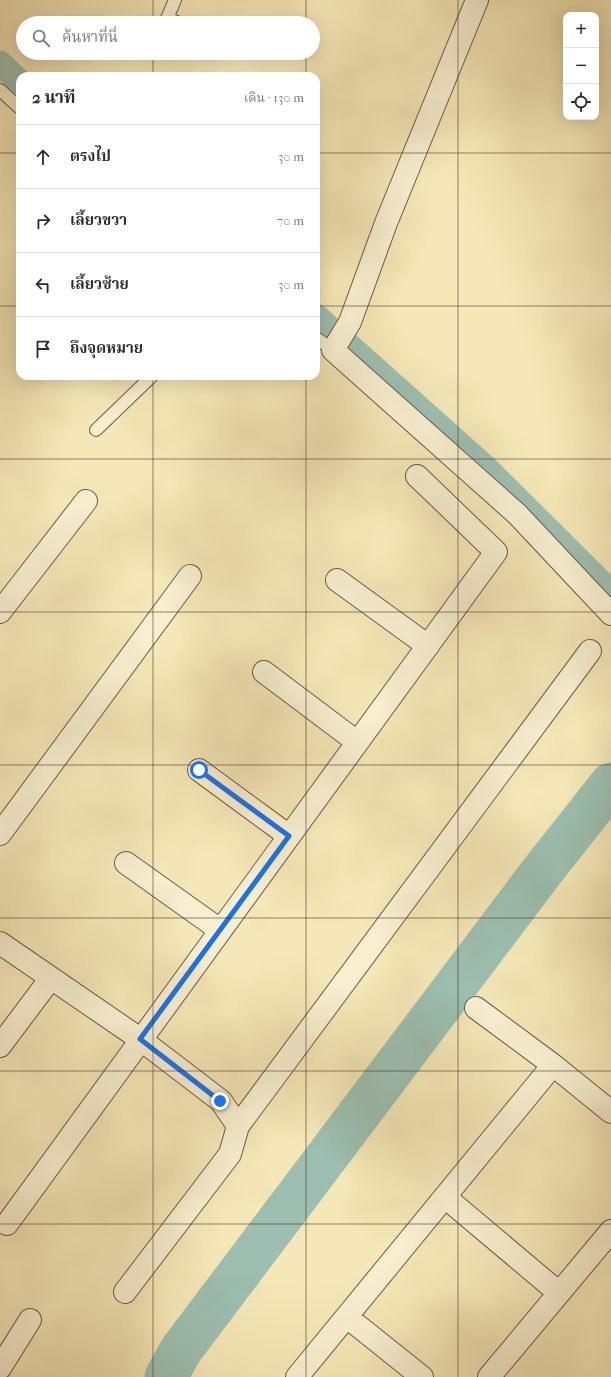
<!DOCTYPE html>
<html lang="th">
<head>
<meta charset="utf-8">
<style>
  body { margin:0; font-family:"IM FELL French Canon","Noto Serif Thai",serif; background:#f7f7f7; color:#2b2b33 }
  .controls { position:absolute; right:12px; top:12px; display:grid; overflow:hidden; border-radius:8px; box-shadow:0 4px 16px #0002 }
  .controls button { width:36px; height:36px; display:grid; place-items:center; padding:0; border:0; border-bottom:1px solid #e1e1e2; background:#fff; color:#2b2b33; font:20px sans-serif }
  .stop { position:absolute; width:12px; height:12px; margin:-9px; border:3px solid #1a73e8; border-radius:50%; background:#fff }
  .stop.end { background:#1a73e8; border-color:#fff; box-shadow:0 1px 4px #0008 }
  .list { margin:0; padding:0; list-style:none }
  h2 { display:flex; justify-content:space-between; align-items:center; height:52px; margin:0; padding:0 16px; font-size:17px }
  h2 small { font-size:13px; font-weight:400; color:#7c7c81 }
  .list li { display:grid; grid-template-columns:26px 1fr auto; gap:12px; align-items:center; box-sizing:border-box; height:64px; padding:0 16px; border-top:1px solid #e1e1e2 }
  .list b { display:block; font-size:15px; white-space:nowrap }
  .list em { font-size:13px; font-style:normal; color:#7c7c81 }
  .icon { flex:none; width:22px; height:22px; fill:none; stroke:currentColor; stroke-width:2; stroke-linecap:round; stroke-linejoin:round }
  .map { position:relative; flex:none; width:611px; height:1377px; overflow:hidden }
  .search { position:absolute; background:#fff; box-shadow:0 4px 16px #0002; left:16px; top:16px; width:304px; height:44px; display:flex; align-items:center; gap:10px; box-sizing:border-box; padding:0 14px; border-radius:22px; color:#7c7c81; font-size:15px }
  .panel { position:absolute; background:#fff; box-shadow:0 4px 16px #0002; left:16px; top:72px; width:304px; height:308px; border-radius:12px }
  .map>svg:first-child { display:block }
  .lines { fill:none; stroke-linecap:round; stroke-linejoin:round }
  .canal { stroke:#9cbfb1; stroke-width:25 }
  .river { stroke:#9cbfb1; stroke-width:43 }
  .service-casing { stroke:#6b5947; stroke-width:14 }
  .minor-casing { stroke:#6b5947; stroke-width:24 }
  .service { stroke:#f8efd0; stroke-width:12 }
  .minor { stroke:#f8efd0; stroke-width:22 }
  .route { stroke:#1a73e8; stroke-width:5 }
  .grid { fill:none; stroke:#3d2a22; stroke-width:1; stroke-opacity:0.55 }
</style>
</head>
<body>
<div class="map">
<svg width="611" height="1377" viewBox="0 0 611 1377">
  <rect width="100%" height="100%" fill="#f5e7b7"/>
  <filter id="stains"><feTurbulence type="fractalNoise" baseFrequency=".005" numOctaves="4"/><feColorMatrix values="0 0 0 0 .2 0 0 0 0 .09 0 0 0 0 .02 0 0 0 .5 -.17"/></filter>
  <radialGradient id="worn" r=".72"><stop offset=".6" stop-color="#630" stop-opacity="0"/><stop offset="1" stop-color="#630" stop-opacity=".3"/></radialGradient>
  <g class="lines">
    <path class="canal" d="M0,63L20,82
      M316,316L485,467L611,592"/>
    <path class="river" d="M166,1377L181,1350L540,874L611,784"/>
    <defs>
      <path id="service" d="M167,18L179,23
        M165,23L175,0
        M0,90L20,108
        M316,338L333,350
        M96,430L152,376"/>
      <path id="minor" d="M477,0L386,223L350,322L333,350L517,514L611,614
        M337,580L428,646
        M0,612L86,501
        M264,672L357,742
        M199,770L289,836
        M0,834L190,576
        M126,863L220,930
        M0,943L140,1039L221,1101L238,1126L230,1154L125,1292
        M476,1008L553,1065L611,1112
        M0,1046L51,978
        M238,1126L590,651
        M445,1197L559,1293
        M7,1224L496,552L417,476
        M347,1317L422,1377
        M0,1368L30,1320
        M297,1377L553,1065
        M489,1377L611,1231"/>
    </defs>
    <use href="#service" class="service-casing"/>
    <use href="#minor" class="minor-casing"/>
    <use href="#service" class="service"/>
    <use href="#minor" class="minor"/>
  </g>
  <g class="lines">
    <path class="route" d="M199,770L289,836L140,1039L220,1101"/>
  </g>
  <path class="grid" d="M153,0V23M306,0V23M458,0V1377M153,53V76M306,53V76M0,153H20M316,153H611M0,306H20M316,306H611M153,376V1377M306,376V1377M0,459H611M0,612H611M0,765H611M0,918H611M0,1071H611M0,1224H611"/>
  <rect width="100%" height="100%" filter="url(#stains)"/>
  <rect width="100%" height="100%" fill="url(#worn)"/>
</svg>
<div class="controls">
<button>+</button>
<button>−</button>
<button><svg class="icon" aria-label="locate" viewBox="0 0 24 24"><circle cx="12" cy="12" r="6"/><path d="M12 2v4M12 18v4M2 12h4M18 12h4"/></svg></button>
</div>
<div class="stop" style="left:199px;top:770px"></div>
<div class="stop end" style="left:220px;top:1101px"></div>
<div class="search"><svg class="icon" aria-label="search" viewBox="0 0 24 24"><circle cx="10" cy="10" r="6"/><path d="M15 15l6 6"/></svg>ค้นหาที่นี่</div>
<section class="panel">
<h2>2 นาที<small>เดิน · 130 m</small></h2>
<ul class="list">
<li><svg class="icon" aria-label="ahead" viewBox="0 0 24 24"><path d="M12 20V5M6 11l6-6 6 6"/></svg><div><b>ตรงไป</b></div><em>30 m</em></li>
<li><svg class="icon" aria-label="right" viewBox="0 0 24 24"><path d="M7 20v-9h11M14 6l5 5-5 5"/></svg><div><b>เลี้ยวขวา</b></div><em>70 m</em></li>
<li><svg class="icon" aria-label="left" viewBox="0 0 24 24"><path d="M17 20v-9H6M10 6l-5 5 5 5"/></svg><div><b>เลี้ยวซ้าย</b></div><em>30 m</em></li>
<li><svg class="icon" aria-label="arrive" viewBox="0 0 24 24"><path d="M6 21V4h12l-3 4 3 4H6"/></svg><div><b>ถึงจุดหมาย</b></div></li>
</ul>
</section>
</div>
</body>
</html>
